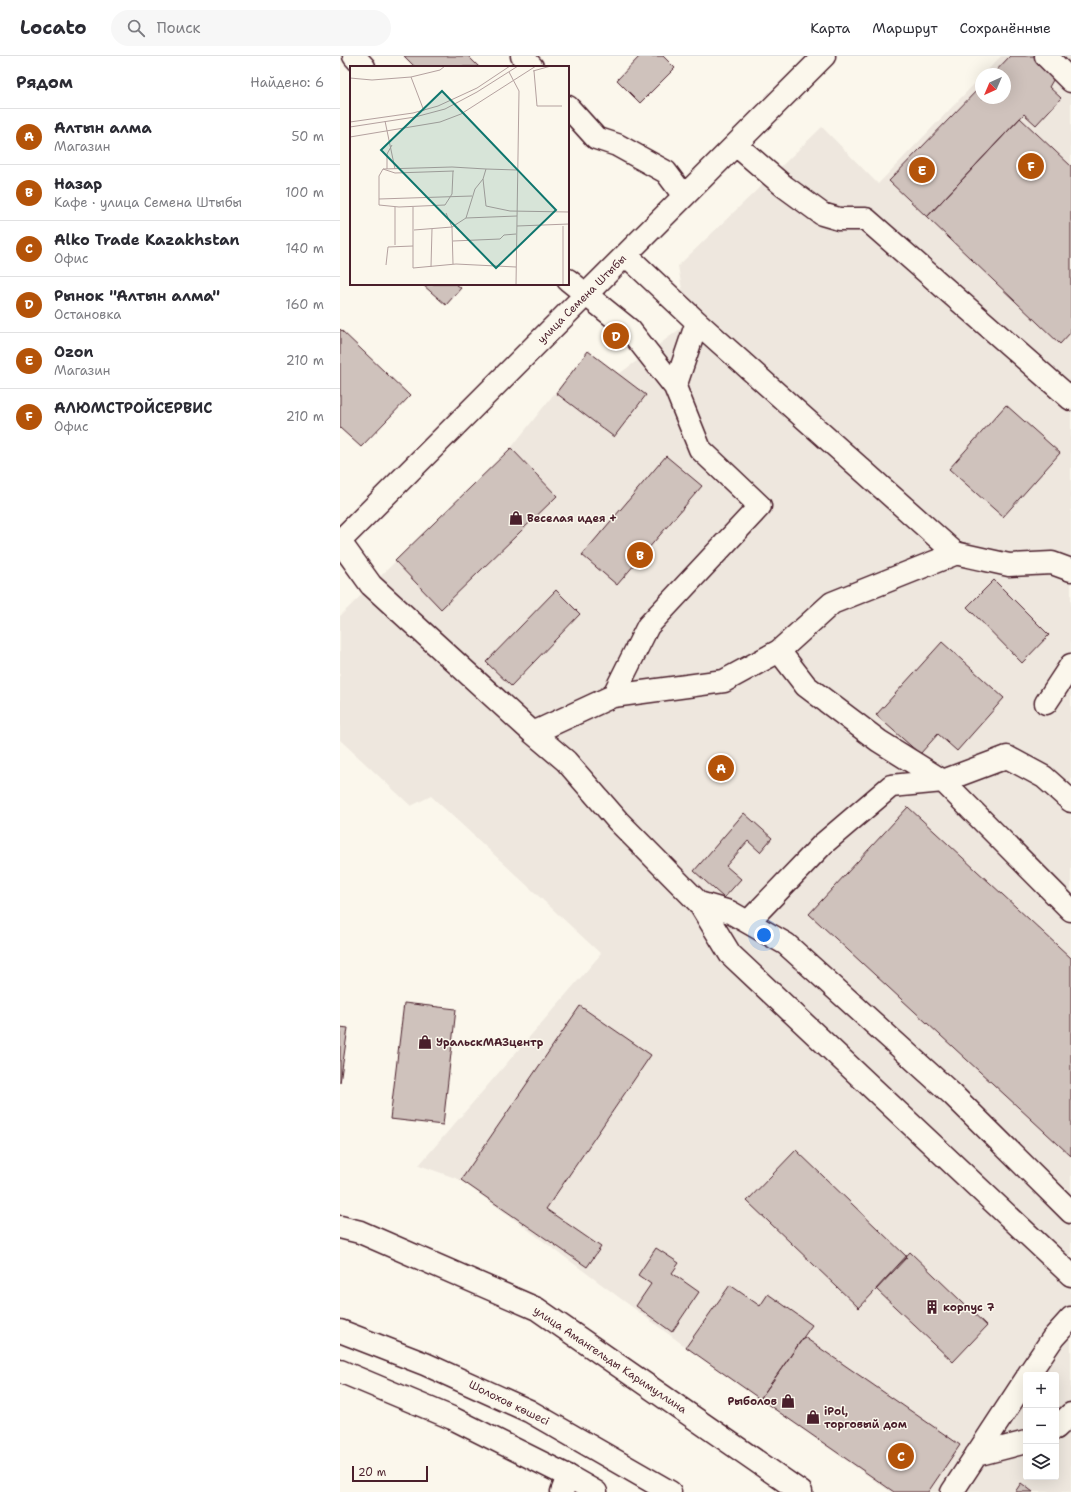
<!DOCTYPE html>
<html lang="ru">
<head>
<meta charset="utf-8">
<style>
  body { margin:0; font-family:"Shantell Sans",sans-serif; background:#f7f7f7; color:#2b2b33 }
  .controls { position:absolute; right:12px; bottom:12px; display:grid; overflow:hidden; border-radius:4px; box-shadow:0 4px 16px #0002 }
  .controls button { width:36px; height:36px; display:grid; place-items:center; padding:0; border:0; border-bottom:1px solid #e1e1e2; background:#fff; color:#2b2b33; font:20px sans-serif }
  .compass { position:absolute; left:635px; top:12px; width:36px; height:36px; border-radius:50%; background:#fff; box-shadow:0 4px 16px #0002; rotate:224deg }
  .scale { position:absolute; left:12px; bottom:10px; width:76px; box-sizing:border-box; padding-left:4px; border:2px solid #4a1f2b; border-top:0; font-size:11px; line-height:14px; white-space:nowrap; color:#4a1f2b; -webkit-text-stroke:3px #fbf7ec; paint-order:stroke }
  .you { position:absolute; left:424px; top:879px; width:14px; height:14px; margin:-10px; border:3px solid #fff; border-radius:50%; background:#1a73e8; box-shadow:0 0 0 6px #1a73e833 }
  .badge { display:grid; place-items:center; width:26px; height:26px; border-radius:50%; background:#b45309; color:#fff; font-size:13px; font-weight:700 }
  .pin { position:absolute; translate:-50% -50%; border:2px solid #fff; box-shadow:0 1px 4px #0006 }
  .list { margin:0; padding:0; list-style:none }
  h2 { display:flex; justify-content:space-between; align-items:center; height:52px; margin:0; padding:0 16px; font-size:17px }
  h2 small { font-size:13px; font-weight:400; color:#7c7c81 }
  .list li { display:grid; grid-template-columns:26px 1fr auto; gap:12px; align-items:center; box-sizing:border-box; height:56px; padding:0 16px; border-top:1px solid #e1e1e2 }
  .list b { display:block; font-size:15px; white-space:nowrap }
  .list p { margin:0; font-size:13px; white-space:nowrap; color:#7c7c81 }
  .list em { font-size:13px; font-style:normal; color:#7c7c81 }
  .icon { flex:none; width:22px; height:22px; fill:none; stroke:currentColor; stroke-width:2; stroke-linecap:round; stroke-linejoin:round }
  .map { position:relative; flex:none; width:731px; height:1436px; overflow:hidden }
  header { display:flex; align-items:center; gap:24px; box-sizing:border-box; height:56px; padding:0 20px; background:#fff; border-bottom:1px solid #e1e1e2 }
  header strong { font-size:19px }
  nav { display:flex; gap:22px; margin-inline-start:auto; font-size:14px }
  .search { width:280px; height:36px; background:#f7f7f7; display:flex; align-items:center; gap:10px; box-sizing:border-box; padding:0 14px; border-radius:22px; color:#7c7c81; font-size:15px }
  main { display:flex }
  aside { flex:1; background:#fff }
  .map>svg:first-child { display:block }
  .built { fill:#eee7de; fill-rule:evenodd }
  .building { fill:#cfc2bc; stroke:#4a1f2b }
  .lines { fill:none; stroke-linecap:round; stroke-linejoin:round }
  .minor-casing { stroke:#4a1f2b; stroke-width:25 }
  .highway-casing { stroke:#4a1f2b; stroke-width:25 }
  .minor { stroke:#fbf7ec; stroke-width:22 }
  .highway { stroke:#fbf7ec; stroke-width:22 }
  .labels { text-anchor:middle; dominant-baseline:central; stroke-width:3; stroke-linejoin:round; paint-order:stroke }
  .street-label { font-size:11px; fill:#4a1f2b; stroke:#fbf7ec }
  .poi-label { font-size:11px; font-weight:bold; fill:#4a1f2b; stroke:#fbf7ec; text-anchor:start }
  .inset-road { fill:none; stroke:#b4a19f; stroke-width:1 }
  .view { fill:#0f766e; fill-opacity:0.15; stroke:#0f766e; stroke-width:2 }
  .inset-edge { fill:none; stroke:#4a1f2b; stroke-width:2 }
</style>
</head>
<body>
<header>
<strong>Locato</strong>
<div class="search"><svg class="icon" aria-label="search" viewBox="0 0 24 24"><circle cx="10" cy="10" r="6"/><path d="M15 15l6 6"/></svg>Поиск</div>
<nav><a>Карта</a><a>Маршрут</a><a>Сохранённые</a></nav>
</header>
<main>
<aside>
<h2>Рядом<small>Найдено: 6</small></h2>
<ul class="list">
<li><span class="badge">A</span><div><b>Алтын алма</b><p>Магазин</p></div><em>50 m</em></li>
<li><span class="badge">B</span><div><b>Назар</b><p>Кафе · улица Семена Штыбы</p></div><em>100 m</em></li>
<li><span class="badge">C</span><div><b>Alko Trade Kazakhstan</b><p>Офис</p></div><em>140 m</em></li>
<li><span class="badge">D</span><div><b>Рынок &quot;Алтын алма&quot;</b><p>Остановка</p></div><em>160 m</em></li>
<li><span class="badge">E</span><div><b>Ozon</b><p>Магазин</p></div><em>210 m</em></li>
<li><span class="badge">F</span><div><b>АЛЮМСТРОЙСЕРВИС</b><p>Офис</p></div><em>210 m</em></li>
</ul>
</aside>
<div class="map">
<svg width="731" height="1436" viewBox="0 0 731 1436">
  <rect width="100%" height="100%" fill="#fbf7ec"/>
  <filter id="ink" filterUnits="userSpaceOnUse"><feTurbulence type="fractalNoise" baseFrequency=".025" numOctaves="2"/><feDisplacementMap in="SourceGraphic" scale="8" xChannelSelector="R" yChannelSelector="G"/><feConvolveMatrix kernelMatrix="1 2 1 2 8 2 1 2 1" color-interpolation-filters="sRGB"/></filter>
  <g filter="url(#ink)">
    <path class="built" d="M661,0H731V1436H693L681,1427L674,1436H551L346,1291L121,1124L79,1109L261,898L91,740L71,750L0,684V560L171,392L248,295L279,318L348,267L338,210L482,71L538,128L641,21V42H665V18H644ZM686,1319H716V1421H686Z"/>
    <path class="building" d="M64,0H128L139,11H75Z
      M300,0H323L335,12L300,47L277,24Z
      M670,0H697L716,19L709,31L721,42L696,69L684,58L587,161L549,125L641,30V42H665V18H653Z
      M680,62L731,110V276L720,288L587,161Z
      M85,228H116L121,232L106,249L83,229Z
      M0,273L70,340L21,391L0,372Z
      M248,295L306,339L274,381L216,337Z
      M666,349L720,397L663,461L609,413Z
      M171,392L217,440L101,553L55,505Z
      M326,400L362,430L277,529L242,499Z
      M654,524L709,579L682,607L627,551Z
      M216,534L240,558L171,630L146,606Z
      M602,586L664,642L617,695L598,678L580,698L536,659Z
      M568,751L731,902V1100L469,858Z
      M404,757L432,782L420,796L408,785L386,810L401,823L384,842L354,815Z
      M64,947L116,953L103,1069L50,1063Z
      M240,950L311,999L206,1153L261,1191L247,1211L121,1124Z
      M0,971L8,972L0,1027Z
      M456,1094L567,1201L519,1252L407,1145Z
      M316,1192L339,1207L332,1217L359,1236L332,1276L296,1250L311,1228L298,1219Z
      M570,1196L647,1270L613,1306L536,1233Z
      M390,1229L420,1250L428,1238L472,1269L420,1343L346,1291Z
      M464,1281L620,1389L588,1436H554L420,1343Z
      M681,1427L693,1436H675Z"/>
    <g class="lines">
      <defs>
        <path id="minor" d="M14,0L24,11
          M182,0L192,11
          M706,0L731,25
          M228,51L256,82L277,89L326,116L344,140
          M396,89L445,131L482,158L499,163H526L731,343
          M286,199L357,266L615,497L669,509L712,507L731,514
          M228,224L290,274L335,331L360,393L420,450L308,570L273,640L193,677L226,705L278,765L359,847L390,898L731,1219
          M335,331L357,266
          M0,485L484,0
          M0,486L31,529L193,677
          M439,595L466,630L539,685L603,725L731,854
          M273,640L384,625L439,595L492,547L617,497
          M706,647L731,609
          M359,847L390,856L446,888L613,1039L731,1156
          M409,865L483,788L551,730L603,725L667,701L704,721L731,745
          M0,1171L20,1176L197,1253L461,1436
          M688,1319L713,1282L731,1262
          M716,1372L731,1358
          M636,1399L686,1386
          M222,1436L228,1420
          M612,1436L686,1323"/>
        <path id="highway" d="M0,1275L85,1308L189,1355L330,1436
          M0,1315L112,1362L228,1420L256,1436"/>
      </defs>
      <use href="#minor" class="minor-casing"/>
      <use href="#highway" class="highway-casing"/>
      <use href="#minor" class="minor"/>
      <use href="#highway" class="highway"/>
    </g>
  </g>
  <defs>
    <symbol id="shop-bare" viewBox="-9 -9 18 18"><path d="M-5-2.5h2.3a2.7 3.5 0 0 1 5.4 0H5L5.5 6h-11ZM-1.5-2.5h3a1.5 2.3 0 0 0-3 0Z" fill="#4a1f2b" stroke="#fbf7ec" stroke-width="2.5" paint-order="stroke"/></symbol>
    <symbol id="building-bare" viewBox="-9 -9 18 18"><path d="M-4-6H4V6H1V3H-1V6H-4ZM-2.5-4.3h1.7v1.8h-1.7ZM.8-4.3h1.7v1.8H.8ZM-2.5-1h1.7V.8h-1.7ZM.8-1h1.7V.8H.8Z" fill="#4a1f2b" stroke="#fbf7ec" stroke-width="2.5" paint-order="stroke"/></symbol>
  </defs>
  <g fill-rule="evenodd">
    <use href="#shop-bare" x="166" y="452" width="20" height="20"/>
    <use href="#shop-bare" x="75" y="976" width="20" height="20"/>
    <use href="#building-bare" x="582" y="1241" width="20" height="20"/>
    <use href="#shop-bare" x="438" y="1335" width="20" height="20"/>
    <use href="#shop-bare" x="463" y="1351" width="20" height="20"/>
  </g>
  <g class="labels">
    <g class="street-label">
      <text transform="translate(242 243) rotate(-45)">улица Семена Штыбы</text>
      <text transform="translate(270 1304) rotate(34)">улица Амангельды Каримуллина</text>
      <text transform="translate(169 1347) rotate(26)">Шолохов көшесі</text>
    </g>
    <g class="poi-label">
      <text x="187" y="462">Веселая идея +</text>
      <text x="96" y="986">УральскМАЗцентр</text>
      <text x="603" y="1251">корпус 7</text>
      <text x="437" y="1345" text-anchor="end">Рыболов</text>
      <text x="484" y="1355">iPol,<tspan x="484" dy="13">торговый дом</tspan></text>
    </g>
  </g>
  <g transform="translate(10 10)">
    <rect width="219" height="219" fill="#fbf7ec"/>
    <path class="inset-road" d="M183,5L201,0M184,5L187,40H212M159,6L169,25L166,219M61,11L90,4L95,0M0,12L22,14L61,11L74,45M35,55L45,103M0,56L63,47L88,40L127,22L160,0M0,61L65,51L95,43L127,26L168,0M0,71L90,56L111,48L186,0M33,103L45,107L104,105M37,103V88L42,79M136,103L167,104M103,105L102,128L95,139L49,141L29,139V110L33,103L102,101L136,103L133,113L136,140L160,145L219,146M29,133L122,130M45,141V179M63,141V202L106,198L166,201M96,147L102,161L103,198M116,152L125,123L133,113M167,160L219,158M64,164L102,161L116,152L167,150M103,175L150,173L154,169L166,168M36,199L38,181L63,180M81,201L82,163M213,219V160"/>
    <path class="view" d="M92,25L206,144L146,202L31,84Z"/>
    <rect width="219" height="219" class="inset-edge"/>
  </g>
</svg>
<div class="controls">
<button>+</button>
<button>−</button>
<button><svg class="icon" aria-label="layers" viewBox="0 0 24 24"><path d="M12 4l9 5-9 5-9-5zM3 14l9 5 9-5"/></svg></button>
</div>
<svg class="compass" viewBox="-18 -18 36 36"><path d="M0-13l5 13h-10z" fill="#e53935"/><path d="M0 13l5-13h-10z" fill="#7c7c81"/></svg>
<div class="scale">20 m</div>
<div class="you"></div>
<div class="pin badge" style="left:381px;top:712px">A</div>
<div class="pin badge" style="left:300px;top:499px">B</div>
<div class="pin badge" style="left:561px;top:1400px">C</div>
<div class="pin badge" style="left:276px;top:280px">D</div>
<div class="pin badge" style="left:582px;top:114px">E</div>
<div class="pin badge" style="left:691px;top:110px">F</div>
</div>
</main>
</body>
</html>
